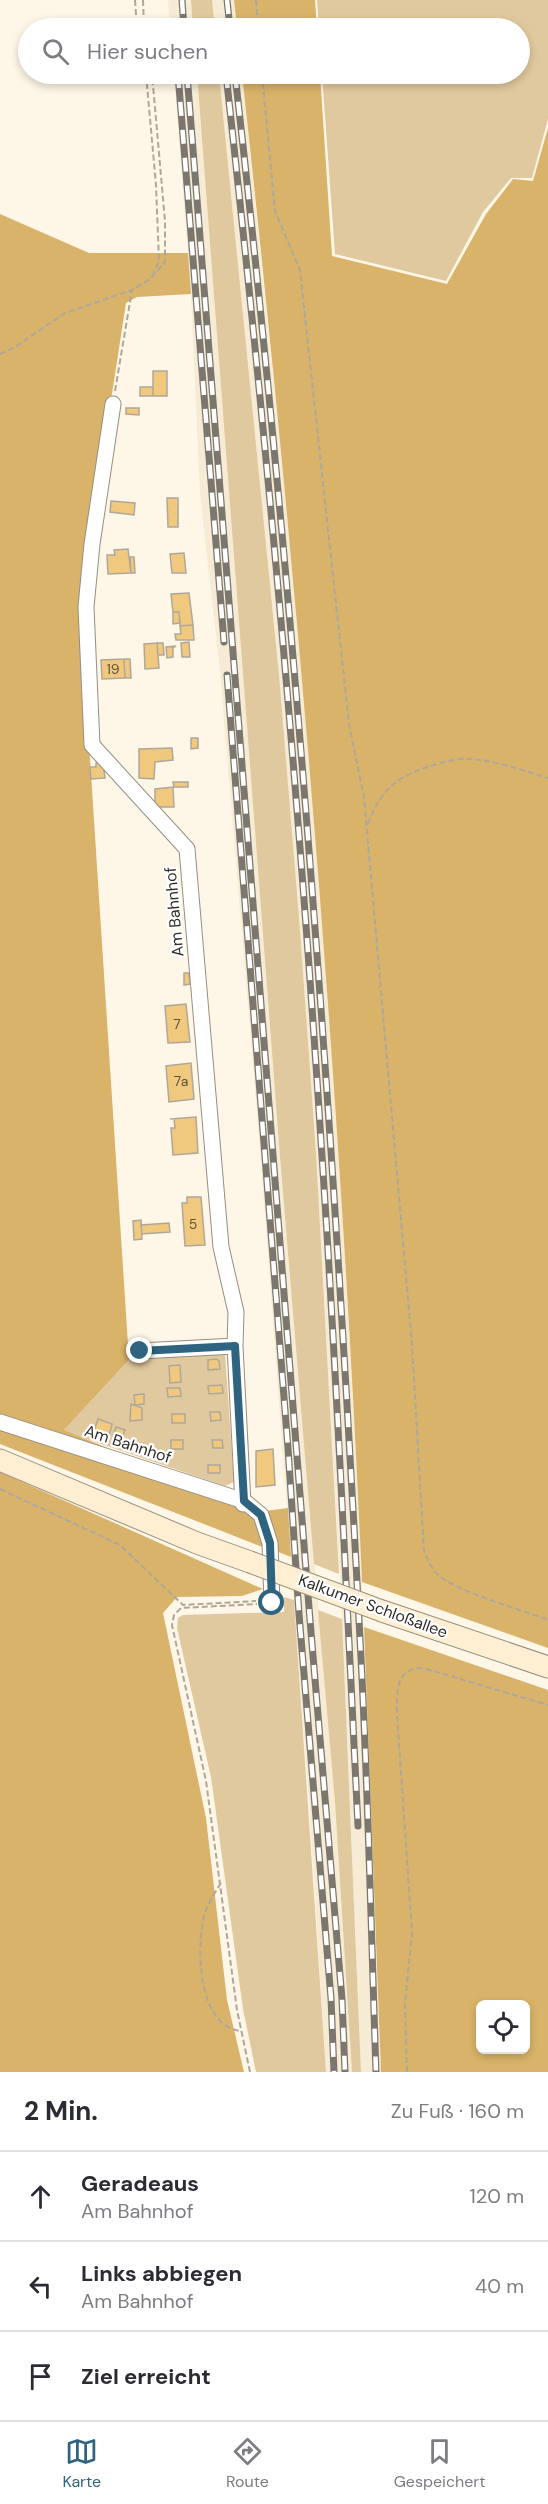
<!DOCTYPE html>
<html lang="de">
<head>
<meta charset="utf-8">
<style>
  body { margin:0; font-family:"DM Sans",sans-serif; background:#f7f7f7; color:#2b2b33 }
  .controls { position:absolute; right:18px; bottom:18px; display:grid; overflow:hidden; border-radius:9px; box-shadow:0 3px 9px #0003 }
  .controls button { width:54px; height:54px; display:grid; place-items:center; padding:0; border:0; border-bottom:2px solid #e1e1e2; background:#fff; color:#2b2b33; font:30px sans-serif }
  .stop { position:absolute; width:18px; height:18px; margin:-14px; border:4px solid #2e6480; border-radius:50%; background:#fff }
  .stop.end { background:#2e6480; border-color:#fff; box-shadow:0 2px 6px #0008 }
  .list { margin:0; padding:0; list-style:none }
  h2 { display:flex; justify-content:space-between; align-items:center; height:78px; margin:0; padding:0 24px; font-size:26px }
  h2 small { font-size:20px; font-weight:400; color:#7c7c81 }
  .list li { display:grid; grid-template-columns:39px 1fr auto; gap:18px; align-items:center; box-sizing:border-box; height:90px; padding:0 24px; border-top:2px solid #e1e1e2 }
  .list b { display:block; font-size:22px; white-space:nowrap }
  .list p { margin:0; font-size:20px; white-space:nowrap; color:#7c7c81 }
  .list em { font-size:20px; font-style:normal; color:#7c7c81 }
  .icon { flex:none; width:33px; height:33px; fill:none; stroke:currentColor; stroke-width:2; stroke-linecap:round; stroke-linejoin:round }
  .map { position:relative; flex:none; width:548px; height:2072px; overflow:hidden }
  .search { position:absolute; background:#fff; box-shadow:0 3px 9px #0003; left:18px; right:18px; top:18px; height:66px; display:flex; align-items:center; gap:15px; box-sizing:border-box; padding:0 21px; border-radius:33px; color:#7c7c81; font-size:22px }
  .sheet { height:348px; background:#fff }
  nav { display:flex; justify-content:space-around; align-items:center; box-sizing:border-box; height:84px; border-top:2px solid #e1e1e2; background:#fff; font-size:16px; color:#7c7c81 }
  nav a { display:grid; justify-items:center; gap:3px }
  nav .on { color:#2e6480 }
  .map>svg:first-child { display:block }
  .built { fill:#f6ebd5 }
  .green { fill:#e0c99e }
  .forest { fill:#d9b369; fill-rule:evenodd }
  .building { fill:#f0c97f; stroke:#afa89a; stroke-width:1.5 }
  .lines { fill:none; stroke-linecap:round; stroke-linejoin:round }
  .minor-casing { stroke:#958e81; stroke-width:17 }
  .secondary-casing { stroke:#958e81; stroke-width:23 }
  .path { stroke:#ada79c; stroke-width:2; stroke-dasharray:6 3; stroke-linecap:butt }
  .minor { stroke:#fff; stroke-width:15 }
  .secondary { stroke:#feefd2; stroke-width:21 }
  .rail-casing { stroke:#7c776e; stroke-width:7 }
  .rail { stroke:#fff; stroke-width:4.5; stroke-dasharray:14; stroke-linecap:butt }
  .secondary-bridge-casing { stroke:#958e81; stroke-width:23; stroke-linecap:butt }
  .secondary-bridge { stroke:#feefd2; stroke-width:21 }
  .route { stroke:#2e6480; stroke-width:8 }
  .labels { text-anchor:middle; dominant-baseline:central; stroke-width:4.5; stroke-linejoin:round; paint-order:stroke }
  .number-label { font-size:14px; fill:#5f533d }
  .street-label { font-size:16px; fill:#2f2c27; stroke:#fff }
</style>
</head>
<body>
<div class="map">
<svg width="548" height="2072" viewBox="0 0 548 2072">
  <rect width="100%" height="100%" fill="#fef6e7"/>
  <path class="built" d="M168,0H191L193,28H170Z
    M212,0H234L237,28H215Z
    M174,74H197L280,1157L335,1802L352,2072H326L309,1802L261,1161L220,672L200,494L191,294Z
    M219,74H242L303,671L323,916L339,1150L359,1507L381,2072H361L342,1619L316,1153L279,675Z"/>
  <path class="green" d="M191,0H212L215,28H193Z
    M317,0H548V119L532,178H511L483,212L446,281L335,254L322,74H520V28H319Z
    M197,74H219L279,675L299,918L316,1153L339,1574L314,1564L280,1157Z
    M225,1353L234,1482L225,1486L63,1431L131,1358Z
    M284,1597L294,1600L326,2072H256L243,2009L211,1777L177,1628L178,1618L183,1615L284,1612Z
    M318,1610L342,1619L361,2072H352L335,1802Z"/>
  <path class="forest" d="M234,0H315L317,28H237Z
    M242,74H320L332,256L447,284L486,214L513,179L533,181L548,128V1648L362,1582C340,1078 297,575 242,74Z
    M0,214L89,253H188L191,294L137,297L126,303L89,543V743L129,1360L64,1430L243,1504L260,1519L265,1548L0,1444Z
    M0,1472L263,1589L242,1596L177,1597L163,1613L206,1818L227,2000L244,2072H0Z
    M288,1508L291,1557L276,1551L265,1511Z
    M364,1627L548,1690V2072H381ZM480,2004H526V2050H480Z"/>
  <path class="building" d="M153,371H167V396H153Z
    M140,387H153V396H140Z
    M126,408H139V415L126,414Z
    M167,498H178V527H168Z
    M111,501L135,503L134,515L110,512Z
    M128,549L131,573L108,574L107,555H115L114,550Z
    M184,553L186,573H172L170,554Z
    M130,557H134L135,573H131Z
    M189,593L193,625L180,626L179,612H173L171,594Z
    M173,612H179L180,623L173,624Z
    M193,625L194,640H176L175,634H181L180,626Z
    M189,642L190,657H182L181,643Z
    M157,643L159,668L145,669L144,644Z
    M157,643H163L164,655H158Z
    M176,646L173,648V657L167,658L166,647Z
    M124,659H130L131,678H125Z
    M124,659L125,678L102,679L101,660Z
    M191,738H198V748L191,749Z
    M172,748L173,760L155,762L154,779L139,778V749Z
    M103,762L105,778L91,779L90,767H96V763Z
    M173,782H188V787H174Z
    M173,787L174,807H155V789Z
    M184,973H189L190,984L184,985Z
    M186,1004L190,1042L168,1043L165,1006Z
    M191,1063L194,1099L169,1102L166,1066Z
    M196,1117L198,1153L173,1155L171,1128H175L174,1119H170Z
    M187,1197H201L205,1245L185,1246L182,1203H187Z
    M141,1220L142,1239L134,1240L133,1221Z
    M169,1223L170,1232L142,1234L141,1225Z
    M216,1359L219,1361L220,1369L208,1370V1360Z
    M180,1365L181,1382L170,1383L169,1366Z
    M222,1385L223,1393L209,1394L208,1386Z
    M167,1388H180L181,1396L168,1397Z
    M144,1394V1404L135,1405L134,1395Z
    M131,1404L142,1408V1420L130,1421Z
    M210,1412H220L221,1420L211,1421Z
    M172,1414H185V1423H172Z
    M98,1419L112,1424L109,1436L94,1431Z
    M116,1427L125,1430L121,1440L113,1437Z
    M171,1440H183V1449H171Z
    M212,1440H222L223,1448H213Z
    M273,1449L275,1485L256,1487V1451Z
    M208,1465H220V1473H208Z"/>
  <g class="lines">
    <defs>
      <path id="minor" d="M113,404L92,544L86,607L92,745L187,849L221,1247L236,1312L235,1346L243,1504
        M140,1351L235,1346
        M0,1422L244,1501L261,1515L270,1543L272,1603"/>
      <path id="secondary" d="M0,1460L197,1543L250,1562
        M382,1611L548,1667"/>
    </defs>
    <use href="#minor" class="minor-casing"/>
    <use href="#secondary" class="secondary-casing"/>
    <path class="path" d="M135,0L137,28
      M143,0L144,28
      M256,0L258,28
      M146,74L156,185L159,261L153,273
      M262,74L275,211L300,270L349,724L364,797L412,1345L424,1551C428,1560 431,1568 438,1575C460,1593 520,1609 548,1620
      M0,354L15,347L65,313L132,290L150,279L165,262V221L152,74
      M115,391L132,290
      M368,824C381,788 399,775 434,765C442,763 453,759 461,759C490,758 521,770 548,778
      M0,1489L120,1545L183,1605L256,1601
      M221,1883C214,1894 205,1908 203,1921C197,1953 198,2026 241,2031
      M250,2072L237,2010L206,1781L172,1625L174,1615L181,1608L257,1604
      M407,2072L405,2005L412,1932L397,1715C397,1693 394,1668 423,1668L548,1705"/>
    <use href="#minor" class="minor"/>
    <use href="#secondary" class="secondary"/>
    <defs>
      <path id="rail" d="M182,0L184,28
        M227,0L230,28
        M178,74L224,642
        M187,74L310,1620L342,1999L345,2072
        M226,74C266,433 299,794 322,1156C337,1379 347,1603 358,1826
        M235,74C294,594 333,1116 360,1639C368,1783 371,1928 376,2072
        M227,675L288,1448L299,1614L331,1998L334,2072"/>
    </defs>
    <use href="#rail" class="rail-casing"/>
    <use href="#rail" class="rail"/>
    <defs>
      <path id="secondary-bridge" d="M250,1562L382,1611"/>
    </defs>
    <use href="#secondary-bridge" class="secondary-bridge-casing"/>
    <use href="#secondary-bridge" class="secondary-bridge"/>
  </g>
  <g class="lines">
    <path class="route" d="M140,1351L235,1346L244,1501L261,1515L270,1543L272,1603"/>
  </g>
  <g class="labels">
    <g class="number-label">
      <text x="113" y="669">19</text>
      <text x="177" y="1024">7</text>
      <text x="181" y="1081">7a</text>
      <text x="193" y="1224">5</text>
    </g>
    <g class="street-label">
      <text transform="translate(174 912) rotate(-95)">Am Bahnhof</text>
      <text transform="translate(128 1444) rotate(18)">Am Bahnhof</text>
      <text transform="translate(373 1606) rotate(20)">Kalkumer Schloßallee</text>
    </g>
  </g>
</svg>
<div class="controls">
<button><svg class="icon" aria-label="locate" viewBox="0 0 24 24"><circle cx="12" cy="12" r="6"/><path d="M12 2v4M12 18v4M2 12h4M18 12h4"/></svg></button>
</div>
<div class="stop" style="left:272px;top:1603px"></div>
<div class="stop end" style="left:140px;top:1351px"></div>
<div class="search"><svg class="icon" aria-label="search" viewBox="0 0 24 24"><circle cx="10" cy="10" r="6"/><path d="M15 15l6 6"/></svg>Hier suchen</div>
</div>
<section class="sheet">
<h2>2 Min.<small>Zu Fuß · 160 m</small></h2>
<ul class="list">
<li><svg class="icon" aria-label="ahead" viewBox="0 0 24 24"><path d="M12 20V5M6 11l6-6 6 6"/></svg><div><b>Geradeaus</b><p>Am Bahnhof</p></div><em>120 m</em></li>
<li><svg class="icon" aria-label="left" viewBox="0 0 24 24"><path d="M17 20v-9H6M10 6l-5 5 5 5"/></svg><div><b>Links abbiegen</b><p>Am Bahnhof</p></div><em>40 m</em></li>
<li><svg class="icon" aria-label="arrive" viewBox="0 0 24 24"><path d="M6 21V4h12l-3 4 3 4H6"/></svg><div><b>Ziel erreicht</b></div></li>
</ul>
</section>
<nav>
<a class="on"><svg class="icon" aria-label="map" viewBox="0 0 24 24"><path d="M3 6l6-2 6 2 6-2v14l-6 2-6-2-6 2zM9 4v14M15 6v14"/></svg>Karte</a>
<a><svg class="icon" aria-label="directions" viewBox="0 0 24 24"><path d="M12 3l9 9-9 9-9-9zM9 14v-3h6M13 9l2 2-2 2"/></svg>Route</a>
<a><svg class="icon" aria-label="saved" viewBox="0 0 24 24"><path d="M7 4h10v16l-5-4-5 4z"/></svg>Gespeichert</a>
</nav>
</body>
</html>
